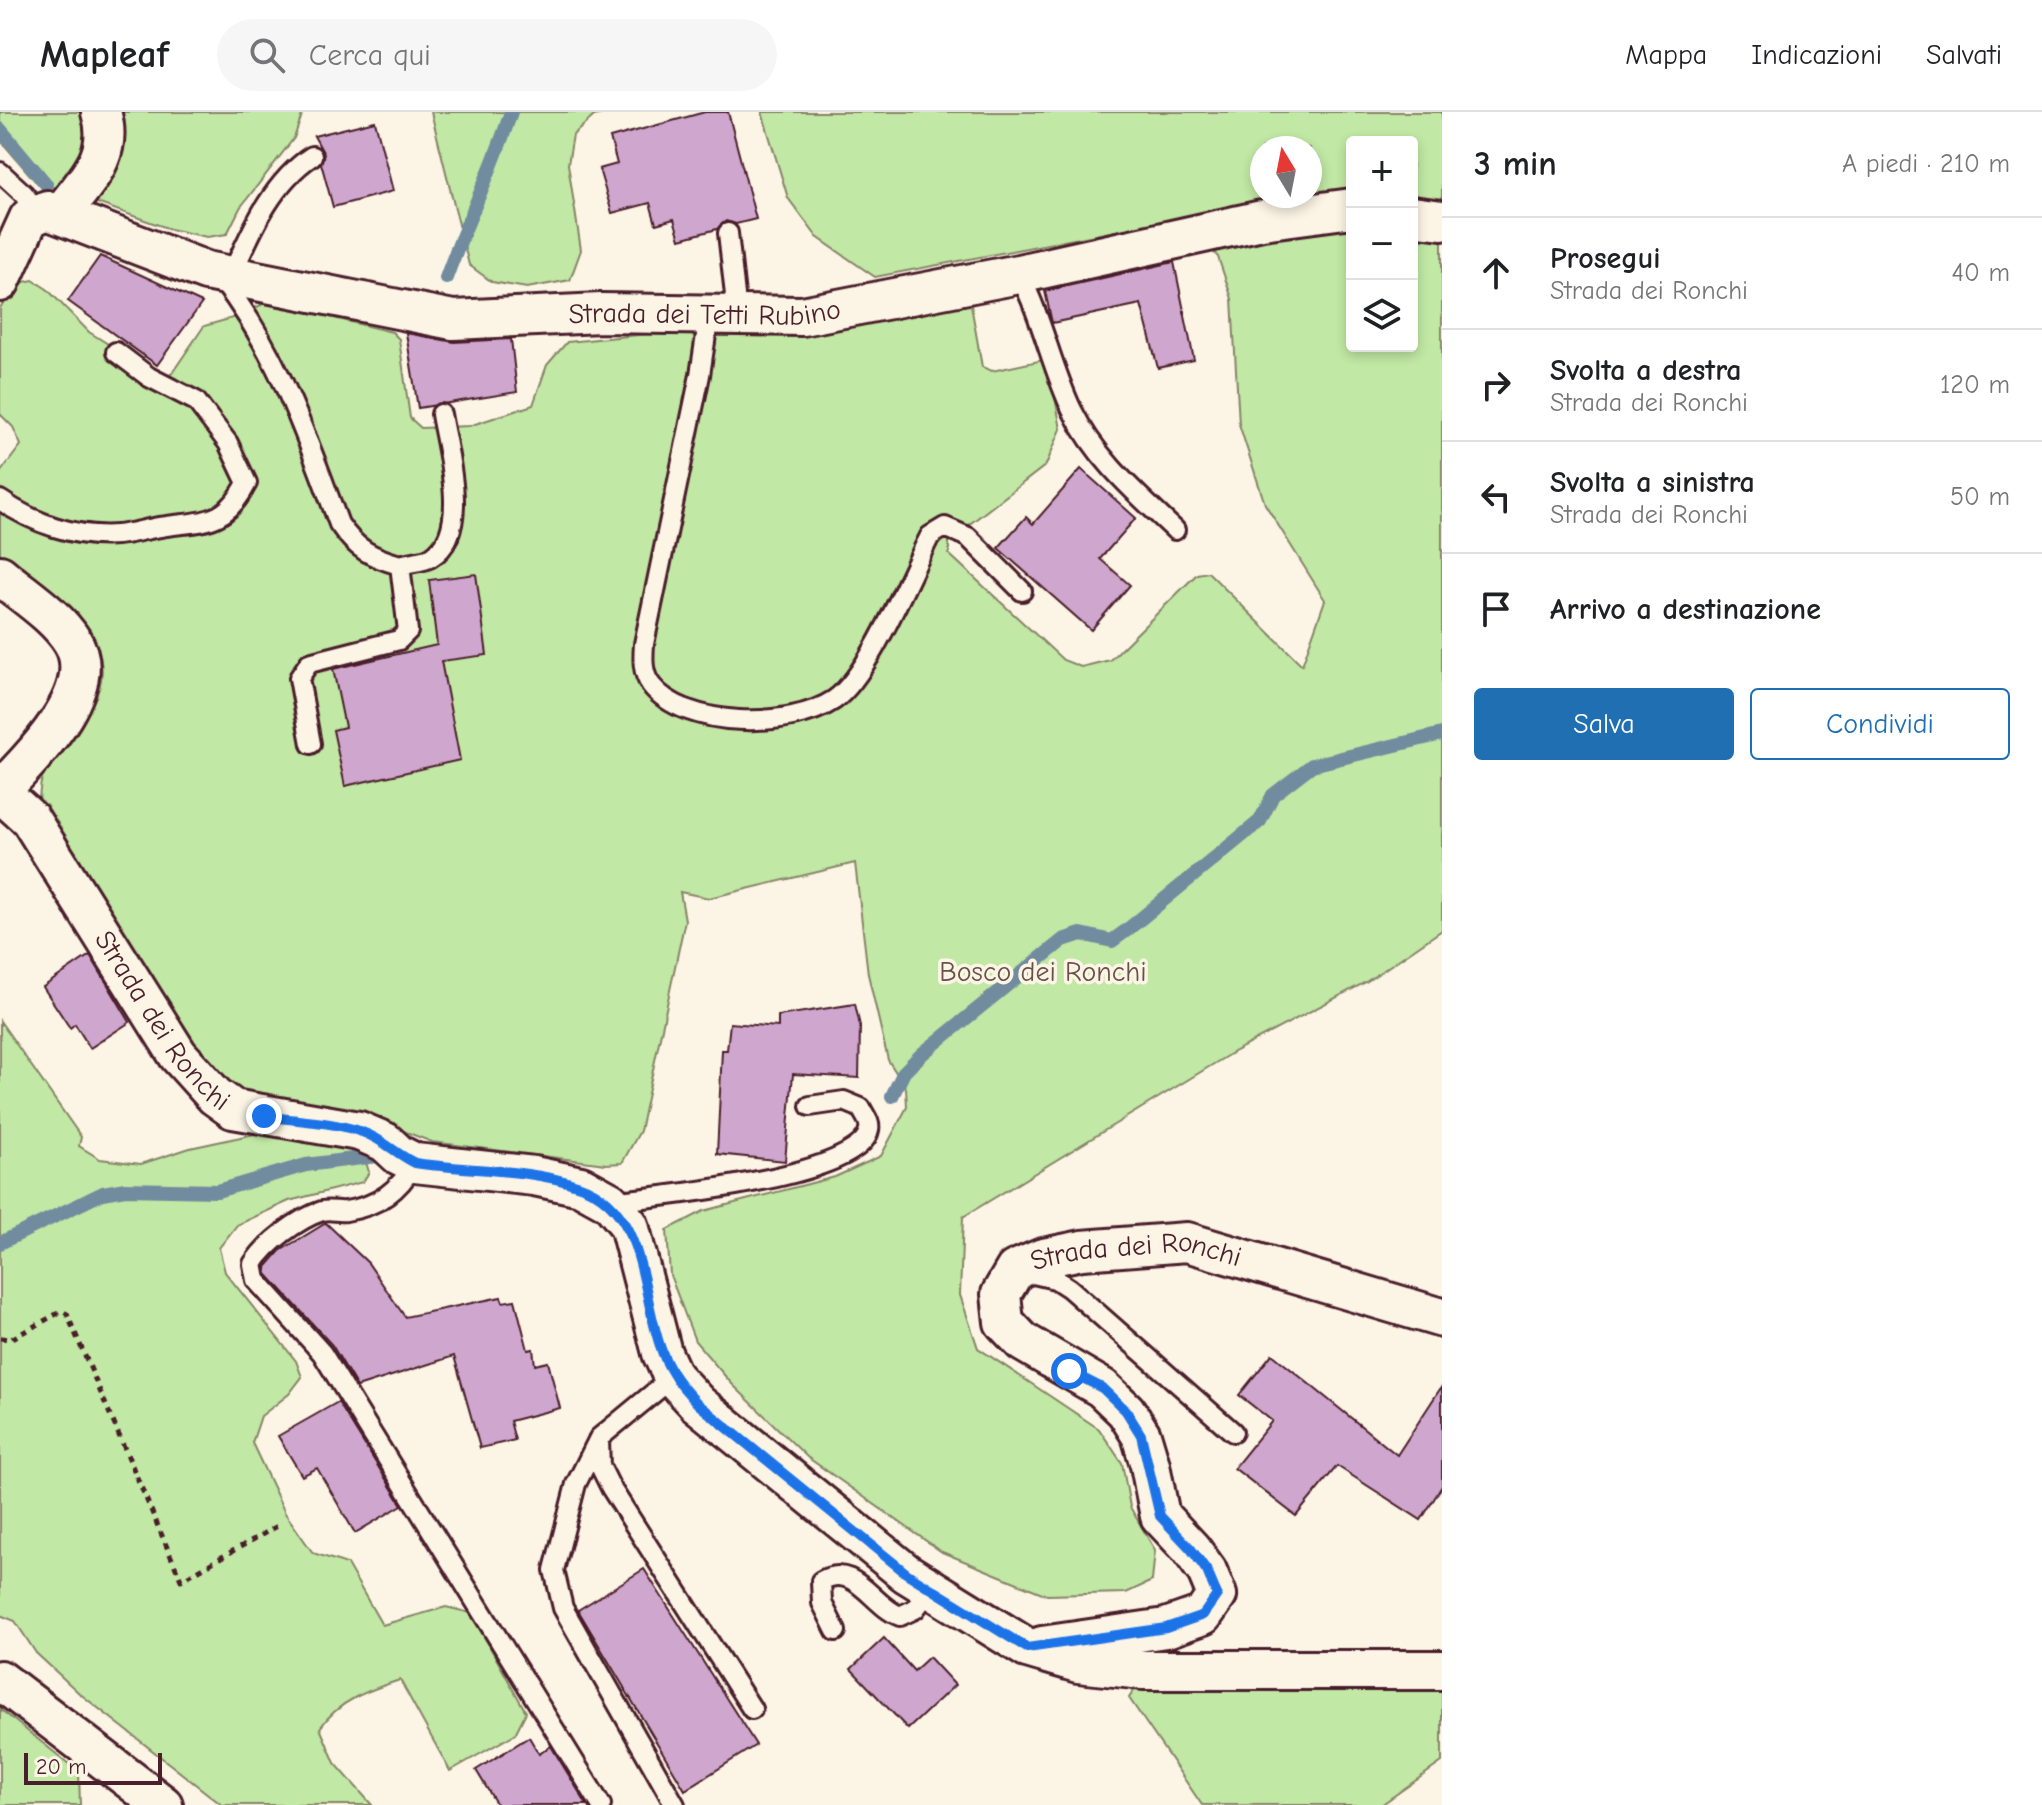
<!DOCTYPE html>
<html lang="it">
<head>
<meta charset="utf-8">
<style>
  body { margin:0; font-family:"Comic Neue",sans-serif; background:#f6f6f6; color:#202124 }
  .controls { position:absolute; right:24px; top:24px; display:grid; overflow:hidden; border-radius:8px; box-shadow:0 4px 12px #0003 }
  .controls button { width:72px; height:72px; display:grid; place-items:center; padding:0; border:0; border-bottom:2px solid #e0e0e0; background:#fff; color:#202124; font:40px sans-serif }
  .compass { position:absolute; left:1250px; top:24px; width:72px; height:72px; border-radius:50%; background:#fff; box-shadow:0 4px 12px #0003; rotate:350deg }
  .scale { position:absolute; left:24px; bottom:20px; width:138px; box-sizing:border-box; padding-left:8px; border:4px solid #4a1f2b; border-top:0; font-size:22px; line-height:28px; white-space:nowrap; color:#4a1f2b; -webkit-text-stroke:6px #fcf5e5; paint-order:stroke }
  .stop { position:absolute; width:24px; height:24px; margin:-18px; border:6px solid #1a73e8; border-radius:50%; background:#fff }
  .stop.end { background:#1a73e8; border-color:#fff; box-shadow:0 2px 8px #0008 }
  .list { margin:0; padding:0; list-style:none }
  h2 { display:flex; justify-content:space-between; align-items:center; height:104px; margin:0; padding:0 32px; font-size:34px }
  h2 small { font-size:26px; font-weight:400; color:#757577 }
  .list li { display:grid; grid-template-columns:52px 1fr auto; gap:24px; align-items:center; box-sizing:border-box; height:112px; padding:0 32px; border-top:2px solid #e0e0e0 }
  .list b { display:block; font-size:30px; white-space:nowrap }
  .list p { margin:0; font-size:26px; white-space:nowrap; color:#757577 }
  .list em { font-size:26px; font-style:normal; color:#757577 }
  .actions { display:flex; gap:16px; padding:24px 32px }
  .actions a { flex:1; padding:18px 0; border:2px solid #1f6fb2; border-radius:8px; text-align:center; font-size:28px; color:#1f6fb2 }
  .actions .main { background:#1f6fb2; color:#fff }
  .icon { flex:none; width:44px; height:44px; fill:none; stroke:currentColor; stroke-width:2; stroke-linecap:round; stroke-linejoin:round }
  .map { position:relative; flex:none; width:1442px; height:1693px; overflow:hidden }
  header { display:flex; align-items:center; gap:48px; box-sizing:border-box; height:112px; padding:0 40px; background:#fff; border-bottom:2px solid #e0e0e0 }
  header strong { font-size:38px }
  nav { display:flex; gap:44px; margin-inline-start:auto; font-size:28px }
  .search { width:560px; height:72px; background:#f6f6f6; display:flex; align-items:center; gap:20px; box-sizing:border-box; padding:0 28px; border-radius:44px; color:#757577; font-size:30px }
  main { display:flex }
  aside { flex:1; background:#fff }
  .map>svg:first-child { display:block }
  .green { fill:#c1e8a4; stroke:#868468; stroke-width:2; fill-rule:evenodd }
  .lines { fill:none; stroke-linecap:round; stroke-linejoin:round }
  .stream { stroke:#728c9f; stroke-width:14 }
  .building { fill:#cfa7ce; stroke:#4a1f2b; stroke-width:2 }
  .lane-casing { stroke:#4a1f2b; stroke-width:24 }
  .street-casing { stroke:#4a1f2b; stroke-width:44 }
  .path { stroke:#4a1f2b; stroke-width:5; stroke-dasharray:6 6; stroke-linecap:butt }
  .lane { stroke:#fcf5e5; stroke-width:18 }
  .street { stroke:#fcf5e5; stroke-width:38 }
  .route { stroke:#1a73e8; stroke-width:10 }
  .labels { text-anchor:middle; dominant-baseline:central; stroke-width:7; stroke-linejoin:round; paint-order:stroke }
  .street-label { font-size:28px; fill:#4a1f2b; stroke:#fcf5e5 }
  .park-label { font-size:28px; fill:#685149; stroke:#fcf5e5 }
</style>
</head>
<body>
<header>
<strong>Mapleaf</strong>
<div class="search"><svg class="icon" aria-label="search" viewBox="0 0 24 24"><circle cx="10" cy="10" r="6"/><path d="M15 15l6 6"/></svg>Cerca qui</div>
<nav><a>Mappa</a><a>Indicazioni</a><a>Salvati</a></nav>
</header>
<main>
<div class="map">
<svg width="1442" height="1693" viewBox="0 0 1442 1693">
  <rect width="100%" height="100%" fill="#fcf5e5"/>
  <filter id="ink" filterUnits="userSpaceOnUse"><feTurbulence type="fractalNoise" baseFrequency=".0125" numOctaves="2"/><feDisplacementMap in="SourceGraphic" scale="16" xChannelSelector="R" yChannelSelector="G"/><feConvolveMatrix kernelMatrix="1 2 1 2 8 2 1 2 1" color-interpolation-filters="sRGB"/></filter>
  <g filter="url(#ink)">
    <path class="green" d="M0,0H303L294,26L240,96L227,122L207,125L170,117L35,69L0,28Z
      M431,0H611L594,4L573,23L568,52L581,138L570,168L527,176L492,170L469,153Z
      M762,0H1442V818L1366,870L1235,939L963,1105L960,1183L978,1236L1099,1317L1122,1351L1130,1395L1155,1438L1152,1469L1126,1481L1047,1483L942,1440L807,1345L731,1271L695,1229L670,1163L667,1118L704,1099L835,1065L881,1044L907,995L906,976L888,948L868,862L855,751L709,786L680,780L685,808L640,1019L622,1051L606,1052L432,1030L364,1004L245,987L216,971L39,693C39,657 49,648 70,622C82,607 98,588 101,568C110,512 37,473 0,444V361L21,333L13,315L0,302V196L15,172L33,168L47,177L89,220L164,267L172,261L204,214L236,205L263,192H276L392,220L399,227L410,306L421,316L469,314L533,293L547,253L567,230L964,191L971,193L982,255L992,259L1043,248L1050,259L1061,317L1046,353L949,428V442L1063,548L1081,555L1110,548L1197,462L1208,460L1302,553L1325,488L1265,392L1239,312L1232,187L1218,145L1186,110L1142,114L875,165L817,125L788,86ZM1352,30H1412V234H1352ZM1262,36H1310V84H1262Z
      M0,909L81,1025L79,1034L100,1047L141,1052L190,1036L282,1016L362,1037L369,1060L363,1070L289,1089L237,1113L219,1136L225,1160L296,1249L302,1265L289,1282L261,1304L252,1331L285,1401L313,1441L347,1452L382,1513L446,1495L471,1501L526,1600L515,1622L450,1659L400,1568C369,1578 339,1588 320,1616L335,1651L372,1693H222L79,1581L36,1541L15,1509L0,1503Z
      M1159,1571L1442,1574V1650L1381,1693H1202L1129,1586L1135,1577Z
      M0,1597L79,1660L80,1693H0Z"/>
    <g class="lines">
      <path class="stream" d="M0,17L46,72
        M446,166C466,110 493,57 511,0
        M892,984L904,960L922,942L1063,828L1081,822L1112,829L1127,818L1260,709L1273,683L1312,653L1442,622
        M0,1131L103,1081L125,1077L217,1079L306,1053L377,1044"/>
    </g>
    <path class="building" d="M705,0H728L756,107L736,112L726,109L717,117L680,127L674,107L656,112L650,91L612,101L599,57L617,52L610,26Z
      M375,9L393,79L333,95L321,51L324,42L314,24Z
      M100,144L202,191L157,253L68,189Z
      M1174,150L1194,248L1158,256L1141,192L1052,211L1045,179Z
      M406,221L454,230L511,227L517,280L418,296Z
      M1081,357L1136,406L1100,447L1130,473L1091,518L998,436L1026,405L1033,412Z
      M476,462L487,543L441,549L460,648L345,674L333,618L345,615L333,557L437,533L429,468Z
      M90,843L130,910L90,936L75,912L70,916L43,875Z
      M855,892L860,914L859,966L793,962L785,1049L717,1042L722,938H727L730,911L778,915V904Z
      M326,1111L368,1151L405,1205L501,1185L503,1190L515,1188L528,1238L533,1237L535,1253L548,1250L560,1296L510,1309L515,1328L480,1336L454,1244L357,1275L332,1233L267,1162L266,1155L280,1139Z
      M1272,1242L1397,1343L1442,1274V1374L1421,1408L1337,1354L1296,1404L1234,1356L1272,1309L1239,1283Z
      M338,1290L402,1393L355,1421L317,1356L302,1364L278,1324Z
      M644,1457L756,1633L685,1678L578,1498Z
      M884,1526L914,1559L929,1545L955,1573L908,1617L851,1557Z
      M529,1625L539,1642L551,1634L587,1693H497L476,1658Z"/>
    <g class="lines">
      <defs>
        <path id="lane" d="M0,60L24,82L37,100
          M1019,162C1042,205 1051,254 1072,298C1096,347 1136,381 1175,418
          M231,164C251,120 271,71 312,44
          M220,166C278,239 306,324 339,412C356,437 371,445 400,453L408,519L399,528L309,551L299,566L311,632
          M709,203L700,263L644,532C643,546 642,561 651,573C685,617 791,617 834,588C869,564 909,464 930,424L945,415L968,425L1022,479
          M727,203L735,183L728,121
          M0,388C33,411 75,426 117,423C131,422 146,417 160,415C204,408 224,415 247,371L228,331L196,289L149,265L116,240
          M400,453C409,450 423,450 431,445C472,421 447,339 441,302
          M415,1051C399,1078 379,1094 346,1099C338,1100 330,1097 322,1099C298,1107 266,1131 253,1152L256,1168L322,1241L601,1693
          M610,1090C653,1085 860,1066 869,1018C871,1010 864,1003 861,996L844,989L810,994
          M1025,1160L1055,1167L1069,1176L1233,1320
          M673,1265L599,1326L576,1372L554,1458L563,1496L675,1693
          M599,1329L600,1354L611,1376L752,1597
          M836,1519L822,1491L821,1469C855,1449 872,1494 900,1504L915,1497L930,1477"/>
        <g id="street">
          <path d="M61,102C85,69 115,44 101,0"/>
          <path d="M1412,104L1442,108"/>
          <path id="s1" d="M0,170L29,106L47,98L206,159L453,208L601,201L802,204L1019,162L1262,108L1352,96"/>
          <path d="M0,463C23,483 56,503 72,529C103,577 31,646 0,679"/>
          <path id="s2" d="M0,680L30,707L178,943L215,984L233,997L359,1019L385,1030L399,1043L415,1051L534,1064L581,1074L610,1090L629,1113L662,1241L673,1265L698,1292L906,1461L1027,1536L1078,1551L1143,1558H1442"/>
          <path id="s3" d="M1042,1534L1166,1516L1203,1503L1217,1483L1207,1459L1191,1437L1160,1404L1150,1353L1141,1323L1126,1299L1102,1276L1023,1230L1004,1210L1001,1182L1015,1158L1043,1146L1082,1138L1187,1130L1442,1206"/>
          <path d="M0,1568L163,1693"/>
        </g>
      </defs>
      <use href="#lane" class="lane-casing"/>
      <use href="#street" class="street-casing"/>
      <path class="path" d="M0,1226L11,1227L62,1199L67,1202L181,1468L281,1412"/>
      <use href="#lane" class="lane"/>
      <use href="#street" class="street"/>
    </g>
  </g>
  <g class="lines" filter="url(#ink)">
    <path class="route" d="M264,1004C295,1009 332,1009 362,1020C383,1027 396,1042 415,1051C468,1059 529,1056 580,1074C648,1097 640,1186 663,1242C671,1263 683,1276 698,1292L906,1461L1027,1536L1166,1516L1203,1503L1217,1483L1207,1459L1191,1437L1160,1404L1141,1323L1126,1299L1102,1276L1069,1259"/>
  </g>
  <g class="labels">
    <g class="street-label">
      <text stroke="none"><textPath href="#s1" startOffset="764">Strada dei Tetti Rubino</textPath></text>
      <text stroke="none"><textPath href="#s2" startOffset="282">Strada dei Ronchi</textPath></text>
      <text stroke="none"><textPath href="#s3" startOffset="732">Strada dei Ronchi</textPath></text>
    </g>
    <g class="park-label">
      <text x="1043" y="860">Bosco dei Ronchi</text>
    </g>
  </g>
</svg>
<div class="controls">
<button>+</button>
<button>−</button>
<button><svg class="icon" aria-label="layers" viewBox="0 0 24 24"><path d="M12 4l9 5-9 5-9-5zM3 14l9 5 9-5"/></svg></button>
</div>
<svg class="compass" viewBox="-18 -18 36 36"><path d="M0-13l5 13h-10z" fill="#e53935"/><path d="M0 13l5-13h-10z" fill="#757577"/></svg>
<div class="scale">20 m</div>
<div class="stop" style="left:1069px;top:1259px"></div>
<div class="stop end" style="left:264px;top:1004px"></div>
</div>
<aside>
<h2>3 min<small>A piedi · 210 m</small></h2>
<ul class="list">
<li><svg class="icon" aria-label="ahead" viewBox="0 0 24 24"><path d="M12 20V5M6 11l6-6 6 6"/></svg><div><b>Prosegui</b><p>Strada dei Ronchi</p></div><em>40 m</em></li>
<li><svg class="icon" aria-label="right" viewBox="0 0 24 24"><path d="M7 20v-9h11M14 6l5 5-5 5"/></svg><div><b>Svolta a destra</b><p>Strada dei Ronchi</p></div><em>120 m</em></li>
<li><svg class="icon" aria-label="left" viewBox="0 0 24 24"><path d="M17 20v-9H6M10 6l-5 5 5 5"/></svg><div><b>Svolta a sinistra</b><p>Strada dei Ronchi</p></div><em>50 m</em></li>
<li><svg class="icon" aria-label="arrive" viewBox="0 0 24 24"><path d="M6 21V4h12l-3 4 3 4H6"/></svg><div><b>Arrivo a destinazione</b></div></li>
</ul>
<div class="actions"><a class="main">Salva</a><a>Condividi</a></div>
</aside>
</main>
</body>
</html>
